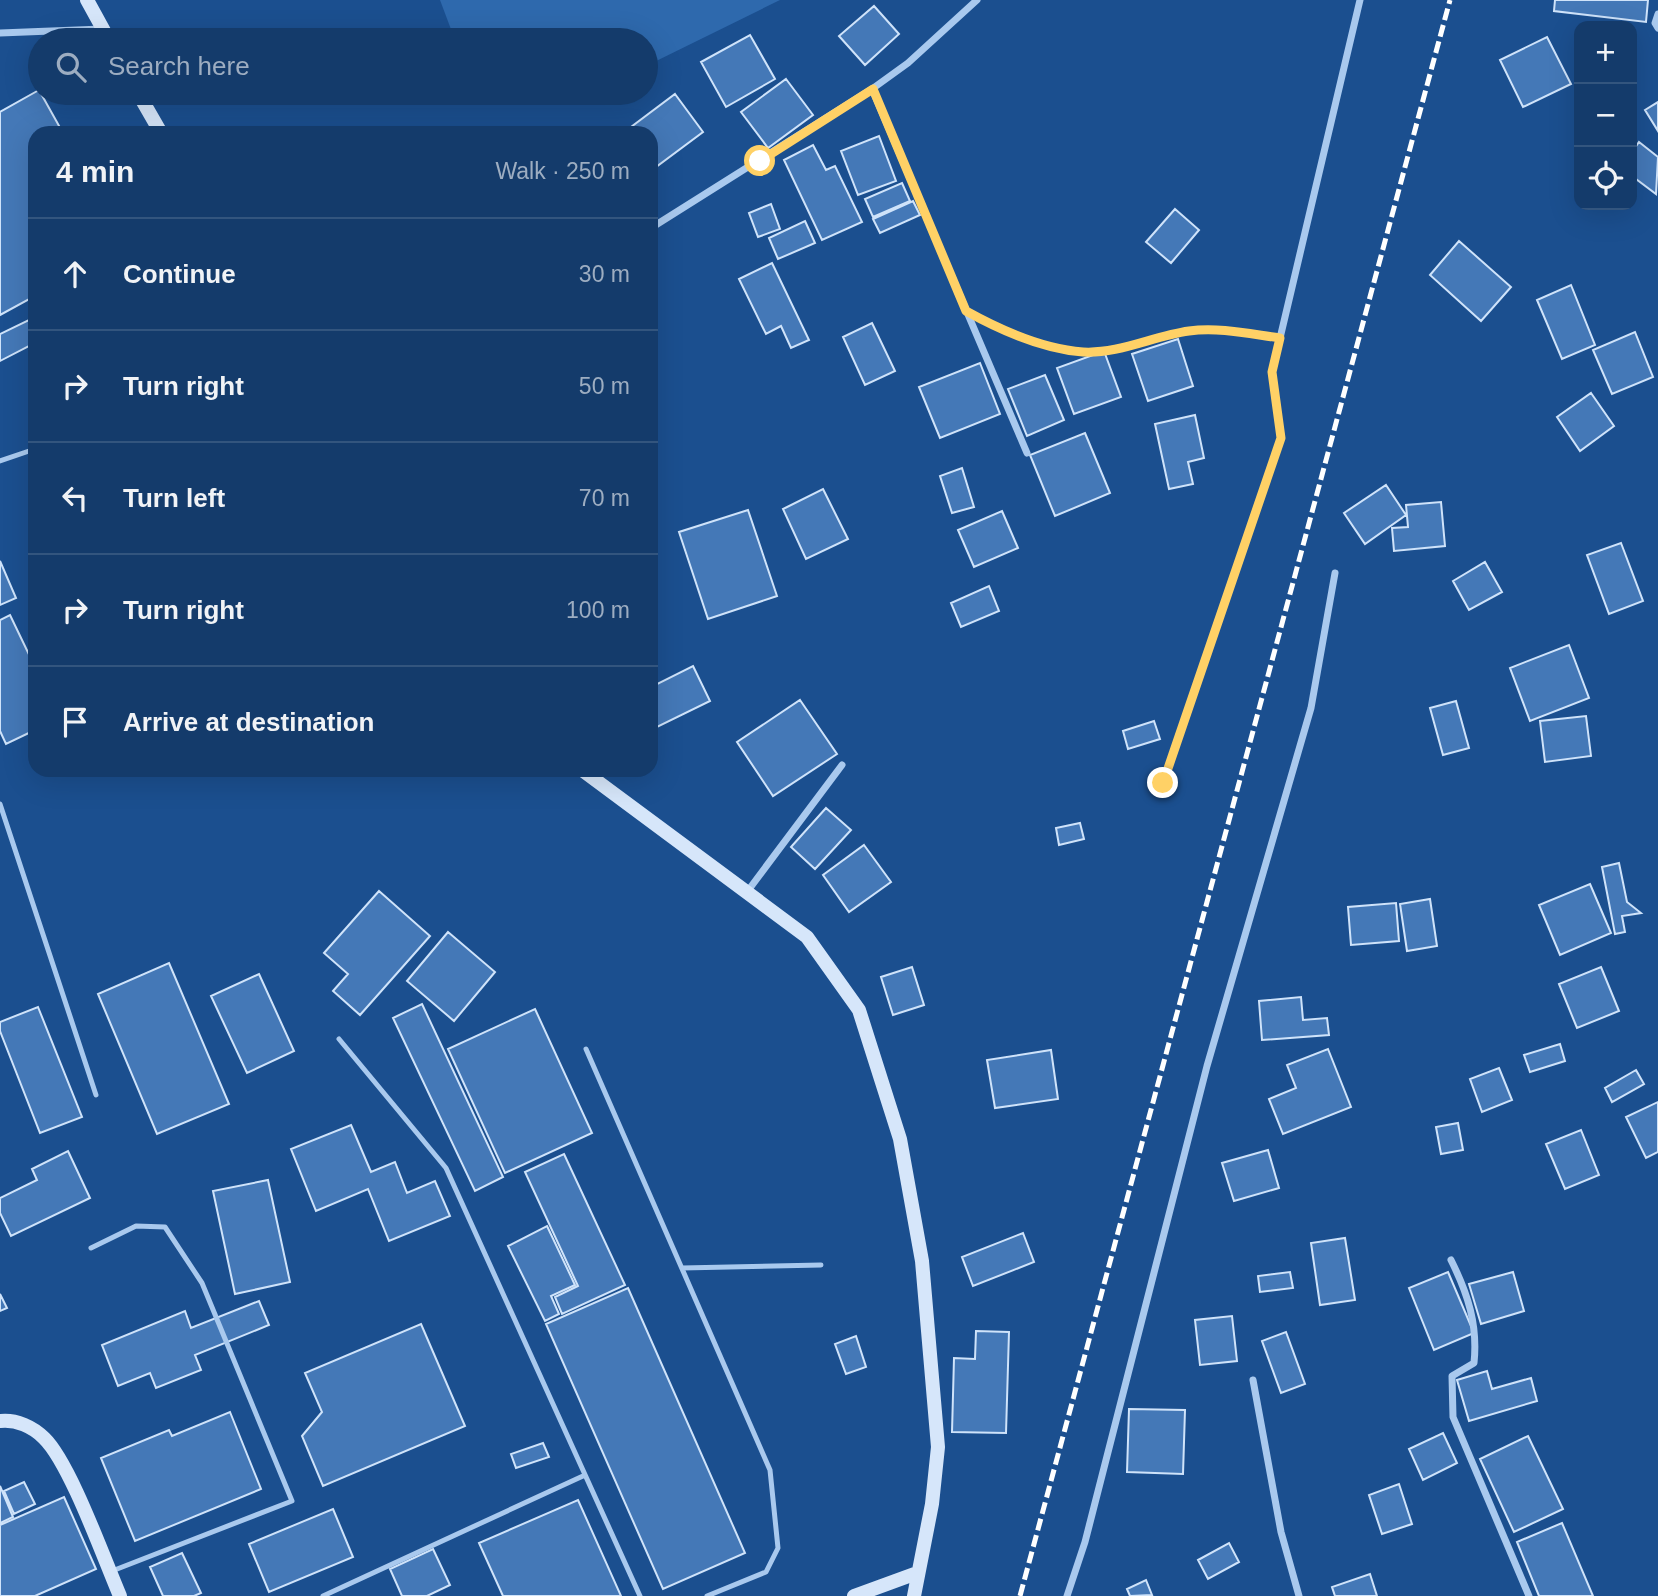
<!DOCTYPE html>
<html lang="en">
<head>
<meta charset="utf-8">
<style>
  body { margin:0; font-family:Helvetica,sans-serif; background:#1d4271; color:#f1f3f6 }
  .controls { position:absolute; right:21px; top:21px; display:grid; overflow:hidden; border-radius:14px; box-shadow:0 7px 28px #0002 }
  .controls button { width:63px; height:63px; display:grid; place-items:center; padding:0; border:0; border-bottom:2px solid #33557e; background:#143b6b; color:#f1f3f6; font:35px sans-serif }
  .stop { position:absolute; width:21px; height:21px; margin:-16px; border:5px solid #ffd166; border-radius:50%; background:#fff }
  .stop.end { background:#ffd166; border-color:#fff; box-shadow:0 2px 7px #0008 }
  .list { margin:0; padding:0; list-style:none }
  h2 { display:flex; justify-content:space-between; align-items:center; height:91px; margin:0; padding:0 28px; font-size:30px }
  h2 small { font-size:23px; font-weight:400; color:#9dadc1 }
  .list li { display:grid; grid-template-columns:46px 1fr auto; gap:21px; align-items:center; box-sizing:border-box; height:112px; padding:0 28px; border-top:2px solid #33557e }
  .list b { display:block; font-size:26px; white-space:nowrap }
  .list em { font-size:23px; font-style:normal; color:#9dadc1 }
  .icon { flex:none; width:38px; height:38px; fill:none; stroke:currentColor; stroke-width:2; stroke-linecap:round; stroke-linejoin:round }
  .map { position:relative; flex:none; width:1658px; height:1596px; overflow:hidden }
  .search { position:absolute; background:#143b6b; box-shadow:0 7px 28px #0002; left:28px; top:28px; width:630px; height:77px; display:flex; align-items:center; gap:18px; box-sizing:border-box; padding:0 24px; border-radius:38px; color:#9dadc1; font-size:26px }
  .panel { position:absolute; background:#143b6b; box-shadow:0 7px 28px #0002; left:28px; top:126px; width:630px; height:651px; border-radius:21px }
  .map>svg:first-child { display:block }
  .green { fill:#2e69ad }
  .building { fill:#4478b7; stroke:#cfe3fa; stroke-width:2 }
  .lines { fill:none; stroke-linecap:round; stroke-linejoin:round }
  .lane { stroke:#a9c9ee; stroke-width:5 }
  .street { stroke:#a9c9ee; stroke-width:7 }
  .secondary { stroke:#d6e6fa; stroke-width:14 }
  .rail { stroke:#fff; stroke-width:5; stroke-dasharray:12 5; stroke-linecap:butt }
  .route { stroke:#ffd166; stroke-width:9 }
</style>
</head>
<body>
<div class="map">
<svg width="1658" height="1596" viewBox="0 0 1658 1596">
  <rect width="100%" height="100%" fill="#1b4f8f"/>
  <path class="green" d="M440,0H780L646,66V40H455Z"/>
  <path class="building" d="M1555,0H1648L1646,22L1554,11Z
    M874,6L899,34L865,65L839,36Z
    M750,35L775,79L726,107L701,62Z
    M1547,37L1571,84L1523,107L1500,60Z
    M786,79L813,115L768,148L741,112Z
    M39,90L63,133H35V296L0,315V112Z
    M675,94L703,132L656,167L651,160V133H623Z
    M1658,102V131L1645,110Z
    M879,136L896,181L858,195L841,151Z
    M1639,142L1658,157L1656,194L1632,176V152Z
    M813,145L826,170L835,166L862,222L822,240L784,160Z
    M902,183L910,201L873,217L865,199Z
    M913,201L920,215L880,233L873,219Z
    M771,204L780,229L758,237L749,213Z
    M1175,209L1199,230L1171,263L1146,242Z
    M805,221L815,243L778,259L769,238Z
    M1459,241L1511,287L1481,321L1430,275Z
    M772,263L809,340L791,348L781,326L766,334L739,279Z
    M1571,285L1595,345L1562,359L1537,300Z
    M35,317V343L0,361V334Z
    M872,323L895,371L865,385L843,337Z
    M1635,332L1653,377L1612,394L1593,350Z
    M1178,339L1193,386L1148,401L1132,354Z
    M1104,351L1121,397L1074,414L1057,368Z
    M980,363L1000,414L940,438L919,387Z
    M1045,375L1064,420L1027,436L1008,389Z
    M1591,393L1614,426L1580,451L1557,417Z
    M1195,415L1204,458L1188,462L1193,484L1169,489L1155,424Z
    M1085,433L1110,493L1055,516L1030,455Z
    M962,468L974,507L952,513L940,476Z
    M1386,485L1406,515L1365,544L1344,513Z
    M823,489L848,539L806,559L783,509Z
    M1441,502L1445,546L1394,551L1392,528L1408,527L1406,505Z
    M748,510L777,596L708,619L679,532Z
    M1002,511L1018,548L974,567L958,530Z
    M1621,543L1643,601L1609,614L1587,555Z
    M0,561L16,598L0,605Z
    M1485,562L1502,592L1469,610L1453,581Z
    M989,586L999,611L961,627L951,603Z
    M10,615L35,667V730L6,744L0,731V620Z
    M1569,645L1589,698L1530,721L1510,668Z
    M693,666L710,701L657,727L651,715V687Z
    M800,700L837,754L773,796L737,742Z
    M1456,701L1469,748L1443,755L1430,708Z
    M1586,716L1591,756L1545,762L1540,721Z
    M1154,721L1160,739L1128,749L1123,731Z
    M826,808L851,830L815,869L791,847Z
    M1080,823L1084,839L1059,845L1056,828Z
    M864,845L891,882L849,912L823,875Z
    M1619,863L1627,902L1641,913L1622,916L1625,932L1615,934L1602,867Z
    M1590,884L1611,933L1560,955L1539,905Z
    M379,891L430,936L360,1015L333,991L348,974L324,953Z
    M1430,899L1437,946L1407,951L1400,904Z
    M1396,903L1399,941L1351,945L1348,907Z
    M448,932L495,972L454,1021L407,981Z
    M169,963L229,1104L157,1134L98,994Z
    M912,967L924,1005L893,1015L881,977Z
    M1601,967L1619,1011L1577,1028L1559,984Z
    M259,974L294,1051L247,1073L211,996Z
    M1301,997L1303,1020L1327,1018L1329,1035L1262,1040L1259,1001Z
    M422,1004L503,1177L475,1191L393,1018Z
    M38,1007L82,1117L40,1133L0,1031V1022Z
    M535,1009L592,1133L505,1173L448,1049Z
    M1560,1044L1565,1061L1530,1072L1524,1055Z
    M1328,1049L1351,1107L1283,1134L1269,1099L1296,1088L1287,1065Z
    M1051,1050L1058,1099L995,1108L987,1060Z
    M1499,1068L1512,1100L1482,1112L1470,1079Z
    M1636,1070L1644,1084L1612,1102L1605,1088Z
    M1658,1102V1152L1646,1158L1626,1117Z
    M1458,1123L1463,1150L1441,1154L1436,1127Z
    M351,1125L371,1172L395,1162L407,1193L435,1181L450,1216L389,1241L368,1189L316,1211L291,1149Z
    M1581,1130L1599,1175L1565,1189L1546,1144Z
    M1268,1150L1279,1188L1234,1201L1222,1163Z
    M68,1151L90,1198L11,1236L0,1213V1198L37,1180L32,1169Z
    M564,1154L625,1285L562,1314L555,1297L578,1286L525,1172Z
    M268,1180L290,1282L235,1294L213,1191Z
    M547,1226L575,1285L551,1296L559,1314L545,1321L508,1246Z
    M1023,1233L1034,1262L973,1286L962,1257Z
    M1345,1238L1355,1300L1320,1305L1311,1243Z
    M1290,1272L1293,1288L1260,1292L1258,1276Z
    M1448,1272L1474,1333L1434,1350L1409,1288Z
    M1513,1272L1524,1311L1481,1324L1469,1284Z
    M628,1288L745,1553L663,1589L546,1324Z
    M0,1294L7,1308L0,1311Z
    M259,1301L269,1325L195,1355L201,1370L156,1388L150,1373L118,1386L102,1345L185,1311L191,1328Z
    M1232,1316L1237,1361L1200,1365L1195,1320Z
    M421,1324L465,1426L323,1486L302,1436L322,1412L305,1373Z
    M976,1331L1009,1332L1006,1433L952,1432L954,1358L975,1359Z
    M1286,1332L1305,1384L1281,1393L1262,1341Z
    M856,1336L866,1367L846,1374L835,1344Z
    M1487,1371L1492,1389L1531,1378L1537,1401L1469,1421L1457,1380Z
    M1129,1409L1185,1410L1183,1474L1127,1472Z
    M230,1412L261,1489L135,1541L101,1458L169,1430L172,1436Z
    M1443,1433L1457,1463L1423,1480L1409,1449Z
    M1528,1436L1563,1509L1514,1532L1480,1459Z
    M543,1443L549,1457L516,1468L511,1454Z
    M24,1482L35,1504L14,1514L4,1491Z
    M1399,1484L1412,1524L1382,1534L1369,1495Z
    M0,1486L13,1517L0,1523Z
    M64,1497L96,1569L35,1596H0V1525Z
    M578,1500L621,1596H503L479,1543Z
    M333,1509L353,1557L269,1592L249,1544Z
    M1562,1523L1593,1596H1539L1517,1542Z
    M1229,1543L1239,1562L1208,1579L1198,1560Z
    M433,1549L450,1585L427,1596H402L390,1569Z
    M182,1553L201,1593L194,1596H163L150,1567Z
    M1370,1574L1377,1596H1335L1332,1587Z
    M1146,1580L1152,1595L1130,1596L1127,1589Z"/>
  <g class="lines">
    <path class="lane" d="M0,461L35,449
      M0,804L96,1095
      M339,1039L446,1168L640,1596
      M586,1049L770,1470L778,1548L766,1572L707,1596
      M91,1248L136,1226L165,1227L202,1283L292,1501L112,1571
      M682,1268L821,1265
      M323,1596L583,1476"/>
    <path class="street" d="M1658,14L1655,23L1658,28
      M0,33L102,29
      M872,89L1027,453
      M651,228L872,89L908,63L977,0
      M967,311C1002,331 1042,349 1083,352C1120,354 1154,336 1189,331C1219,327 1250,334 1280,338
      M1163,783L1281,438L1272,372L1360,0
      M747,892L842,765
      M1451,1260C1468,1294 1478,1325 1474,1363L1452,1376L1453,1417L1529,1596
      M1253,1380L1281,1532L1299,1596
      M1067,1596L1085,1542L1207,1066L1311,708L1335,573"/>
    <path class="secondary" d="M87,0L109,40
      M138,93L161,133
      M582,770L807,937L859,1010L900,1139L922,1261L938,1447L932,1504L914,1596
      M0,1421C16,1419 33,1427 44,1438C70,1463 104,1559 120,1596
      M854,1596L917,1573"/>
    <path class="rail" d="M1020,1596L1450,0"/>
  </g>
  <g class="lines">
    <path class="route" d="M760,161L873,89L966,311C1002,331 1042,349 1083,352C1119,354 1153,336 1189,331C1219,327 1250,334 1280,338L1272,372L1281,438L1163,783"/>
  </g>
</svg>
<div class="controls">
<button>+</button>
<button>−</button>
<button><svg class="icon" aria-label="locate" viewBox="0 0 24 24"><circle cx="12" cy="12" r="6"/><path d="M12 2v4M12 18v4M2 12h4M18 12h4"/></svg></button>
</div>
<div class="stop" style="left:760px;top:161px"></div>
<div class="stop end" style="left:1163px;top:783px"></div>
<div class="search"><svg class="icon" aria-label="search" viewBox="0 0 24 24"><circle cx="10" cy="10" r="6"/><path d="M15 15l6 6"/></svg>Search here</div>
<section class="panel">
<h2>4 min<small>Walk · 250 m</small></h2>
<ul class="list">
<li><svg class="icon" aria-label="ahead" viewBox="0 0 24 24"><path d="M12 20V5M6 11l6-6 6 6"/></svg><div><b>Continue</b></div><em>30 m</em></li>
<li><svg class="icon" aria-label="right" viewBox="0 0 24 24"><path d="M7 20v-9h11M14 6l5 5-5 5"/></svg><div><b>Turn right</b></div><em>50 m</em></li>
<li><svg class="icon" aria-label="left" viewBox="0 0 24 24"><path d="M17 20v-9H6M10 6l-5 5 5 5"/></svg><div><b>Turn left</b></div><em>70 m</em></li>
<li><svg class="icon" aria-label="right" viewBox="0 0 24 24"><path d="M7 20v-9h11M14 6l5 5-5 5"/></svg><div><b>Turn right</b></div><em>100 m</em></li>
<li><svg class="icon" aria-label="arrive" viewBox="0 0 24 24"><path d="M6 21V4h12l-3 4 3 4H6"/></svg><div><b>Arrive at destination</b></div></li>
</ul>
</section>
</div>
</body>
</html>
